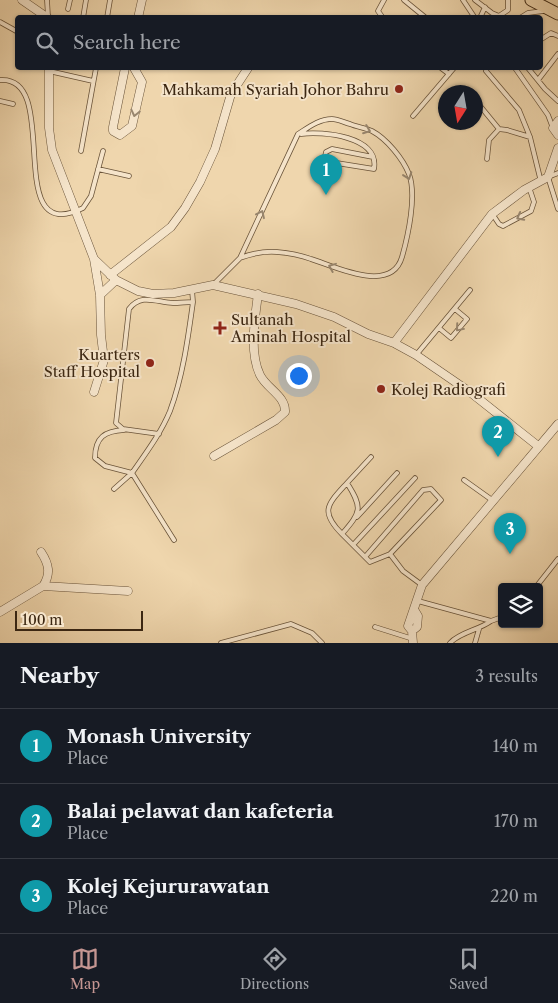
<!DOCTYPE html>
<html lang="en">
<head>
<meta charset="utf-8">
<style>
  body { margin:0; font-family:"Libre Caslon Text",serif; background:#20242c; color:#f1f3f6 }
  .controls { position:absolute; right:15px; bottom:15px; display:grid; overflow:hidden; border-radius:5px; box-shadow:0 1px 4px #0004 }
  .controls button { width:45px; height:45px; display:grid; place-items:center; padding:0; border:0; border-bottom:1px solid #363941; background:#171b24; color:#f1f3f6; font:25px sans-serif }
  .compass { position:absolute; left:438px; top:85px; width:45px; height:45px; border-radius:50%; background:#171b24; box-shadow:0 1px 4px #0004; rotate:191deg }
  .scale { position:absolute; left:15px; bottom:12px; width:128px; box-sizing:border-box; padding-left:5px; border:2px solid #3c2712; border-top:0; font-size:14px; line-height:18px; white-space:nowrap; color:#3c2712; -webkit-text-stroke:4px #f5e4ca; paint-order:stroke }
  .you { position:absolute; left:298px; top:375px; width:18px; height:18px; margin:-12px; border:4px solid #fff; border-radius:50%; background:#1a73e8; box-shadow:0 0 0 8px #1a73e833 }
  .badge { display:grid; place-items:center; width:32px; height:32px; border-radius:50%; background:#c59692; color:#fff; font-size:16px; font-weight:700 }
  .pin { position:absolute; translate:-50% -41px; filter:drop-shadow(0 1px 2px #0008) }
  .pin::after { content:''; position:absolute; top:26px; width:18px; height:15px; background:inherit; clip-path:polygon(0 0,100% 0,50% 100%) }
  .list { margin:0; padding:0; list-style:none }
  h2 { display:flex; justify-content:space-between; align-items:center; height:65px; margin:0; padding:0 20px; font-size:21px }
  h2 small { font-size:16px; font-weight:400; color:#9ea1a6 }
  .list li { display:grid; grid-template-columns:32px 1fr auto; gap:15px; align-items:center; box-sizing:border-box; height:75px; padding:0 20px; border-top:1px solid #363941 }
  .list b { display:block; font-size:19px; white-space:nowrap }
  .list p { margin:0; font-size:16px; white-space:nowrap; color:#9ea1a6 }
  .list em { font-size:16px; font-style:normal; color:#9ea1a6 }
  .icon { flex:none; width:28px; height:28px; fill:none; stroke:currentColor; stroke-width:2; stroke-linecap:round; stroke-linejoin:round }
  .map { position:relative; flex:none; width:558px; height:643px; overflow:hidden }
  .search { position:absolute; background:#171b24; box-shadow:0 1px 4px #0004; left:15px; right:15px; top:15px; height:55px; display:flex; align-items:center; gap:12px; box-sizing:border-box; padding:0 18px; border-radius:5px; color:#9ea1a6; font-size:19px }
  .sheet { height:290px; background:#171b24 }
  nav { display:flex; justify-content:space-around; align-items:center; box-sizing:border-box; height:70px; border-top:1px solid #363941; background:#171b24; font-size:14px; color:#9ea1a6 }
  nav a { display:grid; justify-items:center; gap:2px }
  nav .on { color:#c59692 }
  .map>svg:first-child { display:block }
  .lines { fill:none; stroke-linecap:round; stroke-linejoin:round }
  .lane-casing { stroke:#695339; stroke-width:5.5 }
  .street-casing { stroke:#695339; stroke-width:9 }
  .primary-casing { stroke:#3c2712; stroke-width:13 }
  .lane { stroke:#f5e4ca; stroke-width:4 }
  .street { stroke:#f5e4ca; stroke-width:8 }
  .primary { stroke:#efd6ad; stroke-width:11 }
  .oneway { stroke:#98866e }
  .poi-dot { fill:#8f2418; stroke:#f5e4ca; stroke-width:2 }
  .labels { text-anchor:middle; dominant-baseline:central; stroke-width:4; stroke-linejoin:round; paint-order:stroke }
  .poi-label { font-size:15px; fill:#3c2712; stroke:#f5e4ca; text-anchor:end }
</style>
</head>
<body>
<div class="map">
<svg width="558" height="643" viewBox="0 0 558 643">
  <rect width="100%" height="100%" fill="#efd6ad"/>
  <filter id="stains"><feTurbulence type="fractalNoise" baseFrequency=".004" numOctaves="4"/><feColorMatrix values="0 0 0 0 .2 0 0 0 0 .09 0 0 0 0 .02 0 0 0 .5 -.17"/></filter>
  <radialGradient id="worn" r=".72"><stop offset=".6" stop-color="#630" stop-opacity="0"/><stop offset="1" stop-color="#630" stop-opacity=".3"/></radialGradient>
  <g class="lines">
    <defs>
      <path id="lane" d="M47,0L48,16
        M404,0L426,18
        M463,0L475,18
        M475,0L492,13L499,16L508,10V0
        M68,9L70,0
        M83,18L86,0
        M107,18L110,0
        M383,18L378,11L384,0
        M480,18L485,7
        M520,18L528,13L543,11
        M0,22L18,32
        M540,40L551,33L558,36
        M441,68L449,74
        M515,68L548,115L553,128
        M528,68L545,89L558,101
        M49,71L93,81
        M486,71L519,110L530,137L541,182
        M0,80C64,75 0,249 83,208L91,196L103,151
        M538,80L558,54
        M468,92H469
        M0,101L13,104
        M476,101L499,129
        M413,116L454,68
        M301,134C322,131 380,136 374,169L324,161L326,152L332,149L373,157
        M81,151L96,68
        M487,159L489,140L499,129L507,130L530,137
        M98,169L129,176
        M558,173L548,177L558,209
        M493,215L499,224L503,226L531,211L534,202L529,187
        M214,284L240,258L298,134C309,127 319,119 332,119C338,119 345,123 350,124C357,127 366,128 372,131C387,139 403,159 409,174C417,195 408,236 402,257C391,295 334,266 311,259C300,255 288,253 277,252C263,251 253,253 240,258
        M439,328L451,338L467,319L455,309
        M416,355L470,290
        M124,430C105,431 95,437 95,458L105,466L132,473
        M159,434L123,429L116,423L129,309C141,293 156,302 173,303C180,303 186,302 193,302
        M464,480L492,500
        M114,489L132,473
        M357,517L397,473
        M342,534C319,511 328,504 347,483
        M174,540L132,473C146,453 161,433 170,411C183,376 188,338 193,302L192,290
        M353,545L342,534C361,512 363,508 347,483L371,457
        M390,554L370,562L353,545L415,478
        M365,557L423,490L431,489L441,500L390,554L403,571L422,585
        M536,587L558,559
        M418,601L491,621L502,617
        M375,627L413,639
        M221,643L291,624L312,633L322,643
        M450,643C460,632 479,630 491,621
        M475,643L479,629"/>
      <path id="street" d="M22,0L48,18
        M138,18L142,0
        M49,68V128L52,150L94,259L100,295L101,335L104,360L94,392
        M125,68L113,127V131L120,135L132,126L142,82L134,68
        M558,121L553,128L558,135
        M94,259L116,280L138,291L153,294L174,293L213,285L296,304L334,317L368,334L394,343L416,355L470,392L538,446
        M110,275L171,227L185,208L200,182L215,149L231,94L248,68
        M100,295L116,280
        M394,343L492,214L524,190L548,177L558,148
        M214,456L276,420L285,412C286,396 267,389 260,375C249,352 255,318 258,294
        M41,552C49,564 51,574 43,586
        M0,612L43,586L128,591
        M412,631L417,627L418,616L415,611
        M413,643L412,631L408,626L422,585L558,424"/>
      <path id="primary" d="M531,0L558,14"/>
    </defs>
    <use href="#lane" class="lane-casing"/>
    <use href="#street" class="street-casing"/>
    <use href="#primary" class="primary-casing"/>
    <use href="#lane" class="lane"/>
    <use href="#street" class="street"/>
    <use href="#primary" class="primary"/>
  </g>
  <defs><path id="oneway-chevron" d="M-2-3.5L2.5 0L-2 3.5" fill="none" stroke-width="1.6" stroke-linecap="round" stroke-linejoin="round" transform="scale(1.25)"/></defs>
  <g class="oneway">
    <use href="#oneway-chevron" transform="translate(135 113) rotate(103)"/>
    <use href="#oneway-chevron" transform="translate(367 130) rotate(21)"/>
    <use href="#oneway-chevron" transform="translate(408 176) rotate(71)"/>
    <use href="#oneway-chevron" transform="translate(261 214) rotate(-65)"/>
    <use href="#oneway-chevron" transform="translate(520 217) rotate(152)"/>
    <use href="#oneway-chevron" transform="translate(332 267) rotate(-158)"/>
    <use href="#oneway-chevron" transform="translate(459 328) rotate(130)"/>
  </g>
  <g class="poi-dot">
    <circle cx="399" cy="89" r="5"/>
    <path d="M217.5 320.5h5v5h5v5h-5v5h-5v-5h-5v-5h5z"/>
    <circle cx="150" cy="363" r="5"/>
    <circle cx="381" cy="389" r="5"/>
  </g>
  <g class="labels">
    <g class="poi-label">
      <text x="389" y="89">Mahkamah Syariah Johor Bahru</text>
      <text x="231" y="319" text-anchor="start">Sultanah<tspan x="231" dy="17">Aminah Hospital</tspan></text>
      <text x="140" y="354">Kuarters<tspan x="140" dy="17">Staff Hospital</tspan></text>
      <text x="391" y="389" text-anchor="start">Kolej Radiografi</text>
    </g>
  </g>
  <rect width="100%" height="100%" filter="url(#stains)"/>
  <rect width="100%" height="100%" fill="url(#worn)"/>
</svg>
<div class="controls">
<button><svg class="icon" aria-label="layers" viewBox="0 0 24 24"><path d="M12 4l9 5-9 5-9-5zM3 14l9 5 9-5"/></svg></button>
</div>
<svg class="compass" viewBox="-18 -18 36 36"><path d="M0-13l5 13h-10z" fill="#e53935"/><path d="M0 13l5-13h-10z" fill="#9ea1a6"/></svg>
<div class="scale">100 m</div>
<div class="you"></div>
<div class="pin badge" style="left:326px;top:195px;background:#0f9aa8">1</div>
<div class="pin badge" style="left:498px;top:457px;background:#0f9aa8">2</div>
<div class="pin badge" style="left:510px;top:554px;background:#0f9aa8">3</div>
<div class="search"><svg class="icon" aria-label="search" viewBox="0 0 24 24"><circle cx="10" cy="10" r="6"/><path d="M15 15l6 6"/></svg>Search here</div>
</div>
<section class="sheet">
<h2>Nearby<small>3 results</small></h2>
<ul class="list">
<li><span class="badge" style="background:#0f9aa8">1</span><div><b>Monash University</b><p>Place</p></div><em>140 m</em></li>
<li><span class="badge" style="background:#0f9aa8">2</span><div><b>Balai pelawat dan kafeteria</b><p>Place</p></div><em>170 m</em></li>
<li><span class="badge" style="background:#0f9aa8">3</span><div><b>Kolej Kejururawatan</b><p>Place</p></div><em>220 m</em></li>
</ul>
</section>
<nav>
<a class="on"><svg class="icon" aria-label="map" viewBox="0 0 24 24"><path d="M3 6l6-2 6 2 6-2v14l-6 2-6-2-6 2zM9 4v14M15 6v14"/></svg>Map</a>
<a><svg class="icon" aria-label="directions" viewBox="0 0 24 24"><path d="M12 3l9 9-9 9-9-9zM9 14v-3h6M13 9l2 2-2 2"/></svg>Directions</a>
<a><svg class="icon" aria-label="saved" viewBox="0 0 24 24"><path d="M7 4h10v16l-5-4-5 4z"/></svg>Saved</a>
</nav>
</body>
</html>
